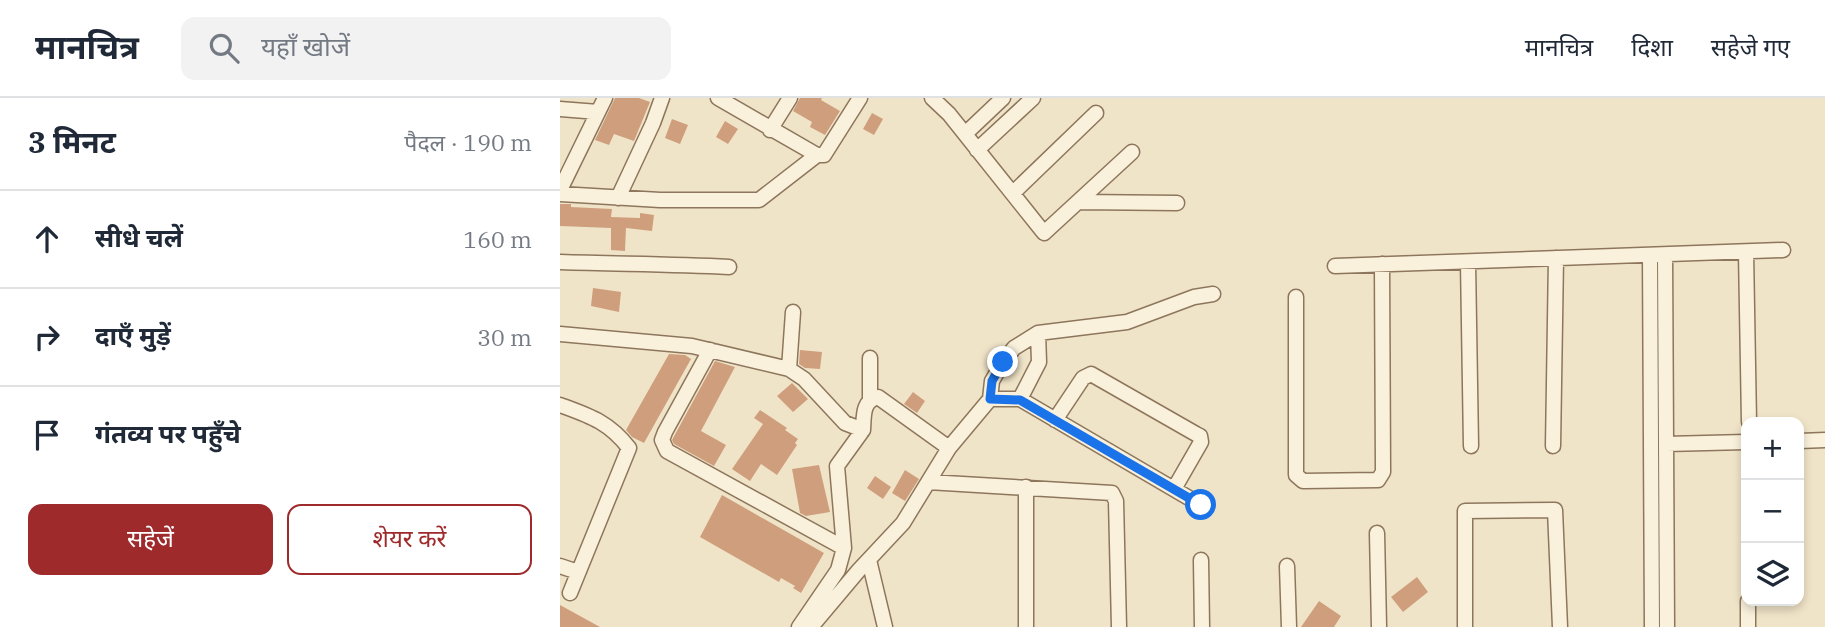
<!DOCTYPE html>
<html lang="hi">
<head>
<meta charset="utf-8">
<style>
  body { margin:0; font-family:"IBM Plex Serif","Noto Sans Devanagari",serif; background:#f2f2f3; color:#1f2937 }
  .controls { position:absolute; right:21px; bottom:21px; display:grid; overflow:hidden; border-radius:14px; box-shadow:0 4px 10px #0003 }
  .controls button { width:63px; height:63px; display:grid; place-items:center; padding:0; border:0; border-bottom:2px solid #e0e1e3; background:#fff; color:#1f2937; font:35px sans-serif }
  .stop { position:absolute; width:21px; height:21px; margin:-16px; border:5px solid #1a73e8; border-radius:50%; background:#fff }
  .stop.end { background:#1a73e8; border-color:#fff; box-shadow:0 2px 7px #0008 }
  .list { margin:0; padding:0; list-style:none }
  h2 { display:flex; justify-content:space-between; align-items:center; height:91px; margin:0; padding:0 28px; font-size:30px }
  h2 small { font-size:23px; font-weight:400; color:#747a83 }
  .list li { display:grid; grid-template-columns:46px 1fr auto; gap:21px; align-items:center; box-sizing:border-box; height:98px; padding:0 28px; border-top:2px solid #e0e1e3 }
  .list b { display:block; font-size:26px; white-space:nowrap }
  .list em { font-size:23px; font-style:normal; color:#747a83 }
  .actions { display:flex; gap:14px; padding:21px 28px }
  .actions a { flex:1; padding:16px 0; border:2px solid #9e2a2b; border-radius:14px; text-align:center; font-size:24px; color:#9e2a2b }
  .actions .main { background:#9e2a2b; color:#fff }
  .icon { flex:none; width:38px; height:38px; fill:none; stroke:currentColor; stroke-width:2; stroke-linecap:round; stroke-linejoin:round }
  .map { position:relative; flex:none; width:1265px; height:529px; overflow:hidden }
  header { display:flex; align-items:center; gap:42px; box-sizing:border-box; height:98px; padding:0 35px; background:#fff; border-bottom:2px solid #e0e1e3 }
  header strong { font-size:33px }
  nav { display:flex; gap:38px; margin-inline-start:auto; font-size:24px }
  .search { width:490px; height:63px; background:#f2f2f3; display:flex; align-items:center; gap:18px; box-sizing:border-box; padding:0 24px; border-radius:14px; color:#747a83; font-size:26px }
  main { display:flex }
  aside { flex:1; background:#fff }
  .map>svg:first-child { display:block }
  .building { fill:#cf9f7d }
  .lines { fill:none; stroke-linecap:round; stroke-linejoin:round }
  .minor-casing { stroke:#8d765c; stroke-width:17 }
  .minor { stroke:#faf1dc; stroke-width:14 }
  .route { stroke:#1a73e8; stroke-width:9 }
</style>
</head>
<body>
<header>
<strong>मानचित्र</strong>
<div class="search"><svg class="icon" aria-label="search" viewBox="0 0 24 24"><circle cx="10" cy="10" r="6"/><path d="M15 15l6 6"/></svg>यहाँ खोजें</div>
<nav><a>मानचित्र</a><a>दिशा</a><a>सहेजे गए</a></nav>
</header>
<main>
<aside>
<h2>3 मिनट<small>पैदल · 190 m</small></h2>
<ul class="list">
<li><svg class="icon" aria-label="ahead" viewBox="0 0 24 24"><path d="M12 20V5M6 11l6-6 6 6"/></svg><div><b>सीधे चलें</b></div><em>160 m</em></li>
<li><svg class="icon" aria-label="right" viewBox="0 0 24 24"><path d="M7 20v-9h11M14 6l5 5-5 5"/></svg><div><b>दाएँ मुड़ें</b></div><em>30 m</em></li>
<li><svg class="icon" aria-label="arrive" viewBox="0 0 24 24"><path d="M6 21V4h12l-3 4 3 4H6"/></svg><div><b>गंतव्य पर पहुँचे</b></div></li>
</ul>
<div class="actions"><a class="main">सहेजें</a><a>शेयर करें</a></div>
</aside>
<div class="map">
<svg width="1265" height="529" viewBox="0 0 1265 529">
  <rect width="100%" height="100%" fill="#f0e4c8"/>
  <path class="building" d="M55,0H79L90,4L74,43L54,36L49,47L35,42Z
    M240,0H262L261,2L280,13L265,37L250,29L252,24L233,13Z
    M312,15L323,21L314,37L303,31Z
    M112,21L128,27L120,46L105,40Z
    M165,23L178,31L168,46L156,39Z
    M0,106H11V109L52,111L51,119L80,120V115L94,117L92,133L66,130L65,153L51,152V130L0,128Z
    M33,190L61,194L59,214L31,208Z
    M240,252L262,254L260,271L245,270L239,266Z
    M109,256L125,257L131,261L84,345L72,339L66,332Z
    M155,263L175,269L141,333L166,347L154,368L114,346L112,342Z
    M232,285L248,301L233,314L217,298Z
    M353,294L365,303L357,315L344,306Z
    M200,312L227,330L225,332L238,341L235,345L237,347L217,377L201,366L190,383L172,371L203,326L194,320Z
    M259,367L270,414L246,418L240,415L232,371Z
    M345,372L359,381L345,403L332,395Z
    M315,378L331,389L323,401L307,390Z
    M162,397L264,455L241,495L233,490L235,488L221,480L219,484L140,439Z
    M857,479L868,494L843,514L831,499Z
    M759,503L781,518L774,529H741Z
    M0,507L40,529H0Z"/>
  <g class="lines">
    <defs>
      <path id="minor" d="M158,0L257,57
        M372,0L389,16L484,135L572,54
        M0,11L38,14
        M210,32L230,0
        M405,36L443,0
        M417,52L473,0
        M0,92L45,0
        M453,95L536,15
        M0,96L100,102H199L257,57H264L300,0
        M58,100L93,25L102,0
        M519,104L617,105
        M1186,154L1189,324
        M1090,157L1092,529
        M1105,157L1107,529
        M0,164C57,166 112,166 169,169
        M908,164L911,348
        M775,168L1223,152
        M736,199V377L743,383L818,382L823,374L822,166
        M478,235L567,224L634,199L653,196
        M0,236L132,248L229,271L244,281L285,325L303,332C304,318 302,303 318,299L389,350
        M150,252L105,334L102,342L107,353L284,450
        M229,271L233,214
        M310,301V260
        M460,301L641,407
        M0,307C30,318 49,324 69,350L10,495
        M495,322L523,280L531,276L636,336L640,338L641,344L614,391
        M1239,343L1265,342
        M1106,346L1186,344
        M993,348L996,160
        M368,384L552,395L556,403L559,529
        M466,389V529
        M817,435L819,529
        M309,462L325,529
        M641,462L642,529
        M0,468L18,474
        M727,468L729,529
        M239,529L278,472L284,450L277,368L303,332
        M251,529L299,472L343,425L389,350L430,301L432,283L443,264L454,250L478,235L479,264L460,301H430
        M905,529V413L995,412L1000,529
        M1188,529V503"/>
    </defs>
    <use href="#minor" class="minor-casing"/>
    <use href="#minor" class="minor"/>
  </g>
  <g class="lines">
    <path class="route" d="M443,264L432,283L430,301L460,302L641,407"/>
  </g>
</svg>
<div class="controls">
<button>+</button>
<button>−</button>
<button><svg class="icon" aria-label="layers" viewBox="0 0 24 24"><path d="M12 4l9 5-9 5-9-5zM3 14l9 5 9-5"/></svg></button>
</div>
<div class="stop" style="left:641px;top:407px"></div>
<div class="stop end" style="left:443px;top:264px"></div>
</div>
</main>
</body>
</html>
